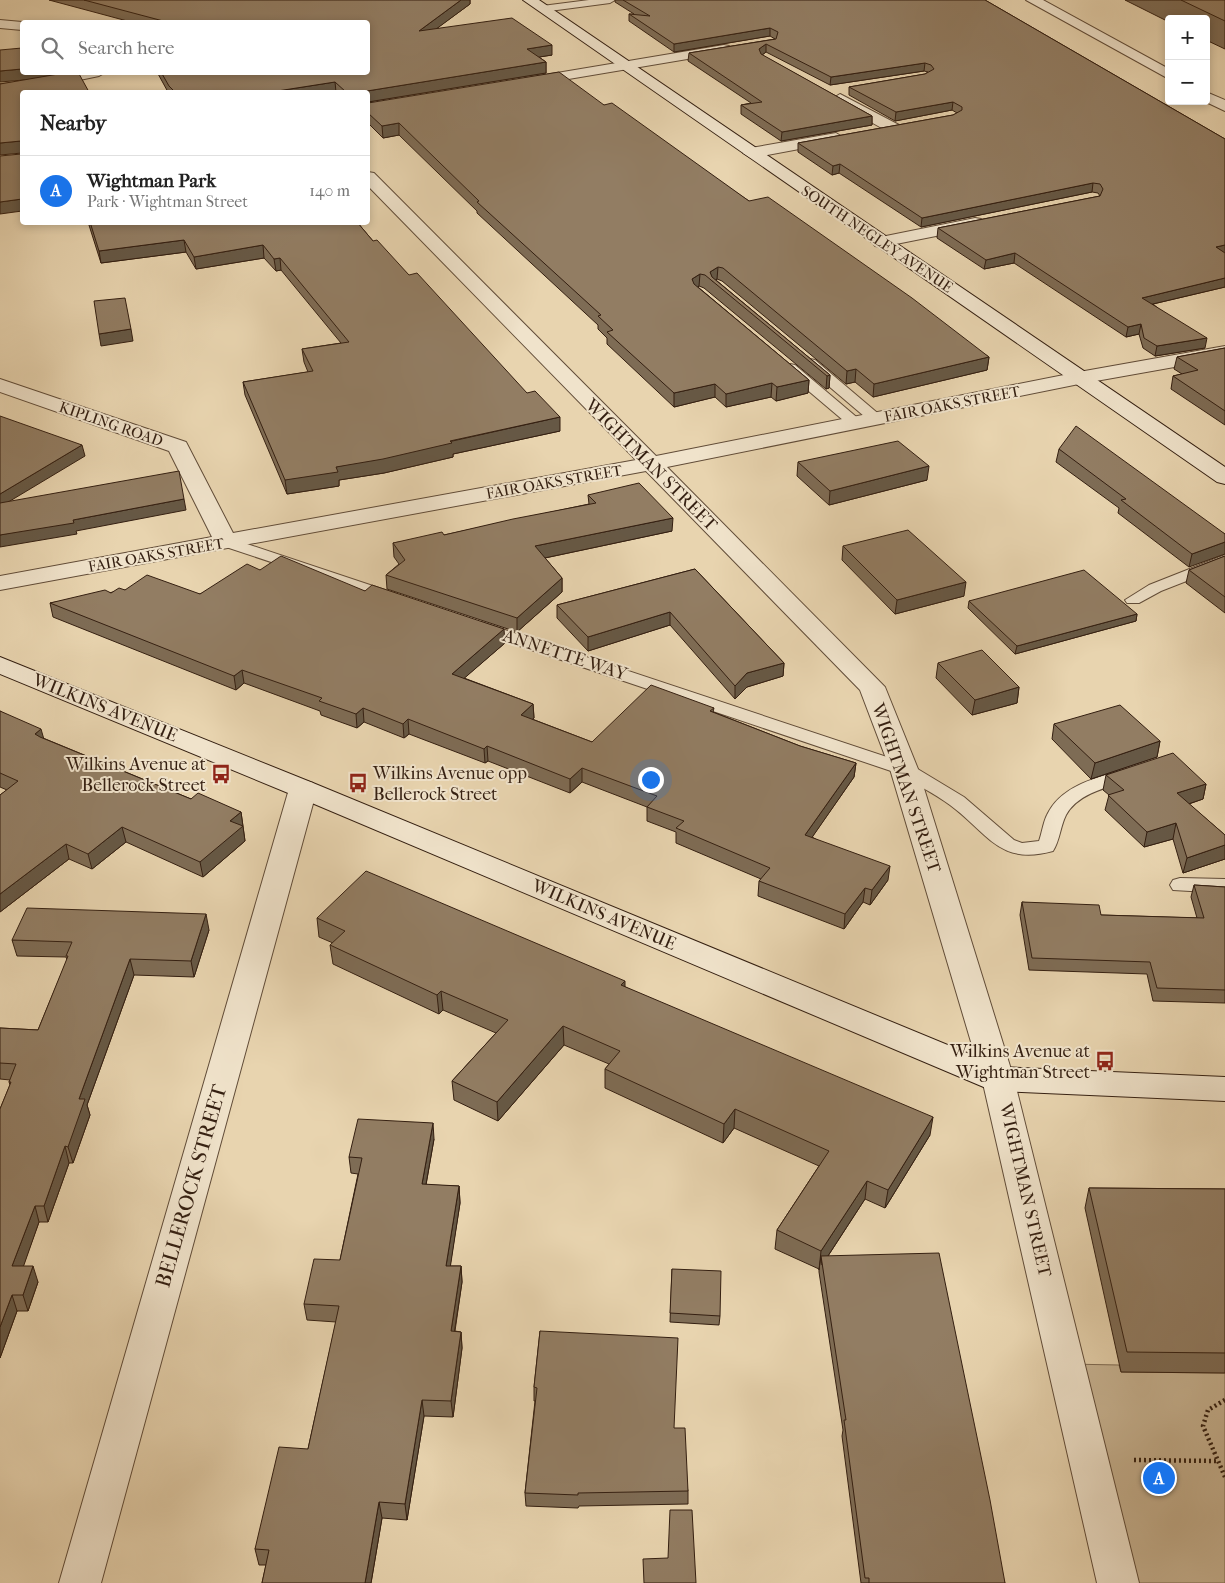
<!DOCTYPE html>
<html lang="en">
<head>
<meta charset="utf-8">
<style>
  body { margin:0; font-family:"IM FELL French Canon",serif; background:#f2f2f2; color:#222 }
  .controls { position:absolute; right:15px; top:15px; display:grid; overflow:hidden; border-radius:5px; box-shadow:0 2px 8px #0003 }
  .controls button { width:45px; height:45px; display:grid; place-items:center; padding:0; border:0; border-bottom:1px solid #e0e0e0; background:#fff; color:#222; font:25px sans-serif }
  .you { position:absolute; left:650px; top:779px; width:18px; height:18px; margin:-12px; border:4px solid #fff; border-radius:50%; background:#1a73e8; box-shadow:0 0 0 8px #1a73e833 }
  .badge { display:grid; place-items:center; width:32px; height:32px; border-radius:50%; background:#1a73e8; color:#fff; font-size:16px; font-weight:700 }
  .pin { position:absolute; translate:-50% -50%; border:2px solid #fff; box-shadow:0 1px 5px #0006 }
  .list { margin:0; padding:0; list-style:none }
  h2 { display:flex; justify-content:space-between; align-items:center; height:65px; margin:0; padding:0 20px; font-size:21px }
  h2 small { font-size:16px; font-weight:400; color:#767676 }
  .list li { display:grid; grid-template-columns:32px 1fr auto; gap:15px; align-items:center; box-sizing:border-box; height:70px; padding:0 20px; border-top:1px solid #e0e0e0 }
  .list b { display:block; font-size:19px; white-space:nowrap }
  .list p { margin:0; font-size:16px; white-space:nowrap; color:#767676 }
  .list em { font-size:16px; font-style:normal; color:#767676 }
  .icon { flex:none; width:28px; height:28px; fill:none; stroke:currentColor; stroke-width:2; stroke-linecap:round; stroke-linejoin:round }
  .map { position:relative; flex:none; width:1225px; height:1583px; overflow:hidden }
  .search { position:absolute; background:#fff; box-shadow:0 2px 8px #0003; left:20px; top:20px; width:350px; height:55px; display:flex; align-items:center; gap:12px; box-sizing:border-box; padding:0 18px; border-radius:5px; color:#767676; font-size:19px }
  .panel { position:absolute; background:#fff; box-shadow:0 2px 8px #0003; left:20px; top:90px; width:350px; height:135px; border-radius:5px }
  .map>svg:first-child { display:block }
  .green { fill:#c9b594; stroke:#7e6a52 }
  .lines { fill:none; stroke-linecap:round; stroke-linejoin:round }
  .lane-casing { stroke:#614c38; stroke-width:2 }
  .street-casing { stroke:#614c38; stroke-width:2 }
  .secondary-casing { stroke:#341f11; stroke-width:2 }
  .path { stroke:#341f11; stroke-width:4.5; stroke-dasharray:2 3; stroke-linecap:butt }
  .lane { fill:#f0e3cb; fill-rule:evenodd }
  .street { fill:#f0e3cb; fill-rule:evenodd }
  .secondary { fill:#f0e3cb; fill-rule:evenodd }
  .wall { fill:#7e6c55; stroke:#341f11 }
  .shaded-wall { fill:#665845; stroke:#341f11 }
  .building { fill:#927d63; stroke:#341f11 }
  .labels { text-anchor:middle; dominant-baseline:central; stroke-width:4; stroke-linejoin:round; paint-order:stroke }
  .far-street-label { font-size:15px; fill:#341f11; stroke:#f0e3cb }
  .street-label { font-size:18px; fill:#341f11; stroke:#f0e3cb }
  .poi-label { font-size:18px; fill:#341f11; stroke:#f0e3cb; text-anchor:end }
  .near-street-label { font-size:21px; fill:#341f11; stroke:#f0e3cb }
</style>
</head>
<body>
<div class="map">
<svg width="1225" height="1583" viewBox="0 0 1225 1583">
  <rect width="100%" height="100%" fill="#e8d4af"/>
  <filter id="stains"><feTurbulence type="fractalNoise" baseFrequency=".004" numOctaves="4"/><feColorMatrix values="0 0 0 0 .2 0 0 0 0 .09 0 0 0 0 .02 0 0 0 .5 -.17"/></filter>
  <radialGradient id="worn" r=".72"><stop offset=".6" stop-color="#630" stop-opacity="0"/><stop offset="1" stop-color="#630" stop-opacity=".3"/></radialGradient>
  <path class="green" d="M1067,1364L1119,1365L1121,1372L1225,1373V1583H1118Z"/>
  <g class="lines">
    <defs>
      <path id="lane" d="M589,0H615L610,3L542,12L537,9L542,6Z
        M810,359L815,360L881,416L883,419L881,422H871L805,366L803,363L805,360Z
        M790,364L795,365L860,420L862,423L860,426H850L785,371L783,368Z
        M226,537L397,594L399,597L391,602L220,545L218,542Z
        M1225,555V566L1161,591L1139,603H1127L1125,600L1149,585Z
        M481,622L911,765L964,797L1014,840L1022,843L1039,841C1042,833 1043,823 1047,815C1061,785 1098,777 1128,769L1135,771L1137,775L1135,779C1113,786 1078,792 1066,815C1060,827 1060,840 1053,851C999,866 988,833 950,805C934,793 915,784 897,773L475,631L473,627L475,623Z
        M1180,878L1225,879V893L1173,890L1170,885L1173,880Z"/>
      <path id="street" d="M1026,0H1043L1169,69V79Z
        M0,20L22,22H25H22V30L0,28Z
        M724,45L729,46L731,49L729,52L527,86L520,82L527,78Z
        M75,72H106L99,76L36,89L0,94V84L36,81Z
        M1206,92L1225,100V111L1204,101H1206Z
        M840,94L899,125L901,128L893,133L887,131L835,102L832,99Z
        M836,133L844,138L842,141L751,158L743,153L751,148Z
        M368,172L374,173L656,456L1079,372L1225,346V358L1079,384L667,467L885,687L918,769L1014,1079L1139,1583H1097L982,1079L890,769L860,690L646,471L0,590V576L212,537L169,451L0,392V379L186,442L233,533L636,460L368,186Z
        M975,218L981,219L984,223L981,227L881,247L875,246L872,242L875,238L881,237Z
        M303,780L313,783L317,789L101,1583H59L289,789L293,783Z"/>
      <path id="secondary" d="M523,0H539L1225,467V484L1217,482Z
        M0,657L313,783L1001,1067L1225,1077V1101L998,1091L986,1088L293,795L0,674Z"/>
    </defs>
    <use href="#lane" class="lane-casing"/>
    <use href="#street" class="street-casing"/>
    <use href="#secondary" class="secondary-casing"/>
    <path class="path" d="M1225,1400L1208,1410L1203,1426L1225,1477
      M1134,1460L1217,1461"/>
    <use href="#lane" class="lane"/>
    <use href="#street" class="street"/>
    <use href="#secondary" class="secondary"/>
  </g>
  <path class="wall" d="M49,0H470V4L437,28L552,55L539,57L546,62V73L368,102V103L604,105L749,201L989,357L987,370L873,397L855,382L846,384L722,281L717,279L716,280L830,375L829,388L826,389L704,288L699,286L698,287L809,380L808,393L776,401L771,397L726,407L715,397L674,407L607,344V338L598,329V325L477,213V211L399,135L383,138L368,123V92H168L157,72H368V22H131Z
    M615,0H985L1225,139V287L1153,304L1205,348L1155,356L1143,348L1139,334L1126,337L1014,263L984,269L937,238L938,228L1100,196L1098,193L1092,192L921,227L839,173L832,175L798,152V143L953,115L957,113L952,110L895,121L849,95V87L925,74L928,72L924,71L830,85L766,52L762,55L872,116V125L781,141L741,114V105L751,103L688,61L689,53L775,39L770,36L674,52L629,21V14H634L615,2Z
    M1125,0H1225V49L1206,40V19H1169V22Z
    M88,222H357L373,241L409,275L560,431L453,454V457L384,473L339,480V486L287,494L245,395L243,382L308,372L304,362L302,349L341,343L281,270L276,271L264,258L196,269L186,252L101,263Z
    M1225,348V425L1171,389L1173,376L1182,374L1174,369L1177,357Z
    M1059,449L1225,534L1189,567L1118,513L1119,508L1056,462Z
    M798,462L927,480L829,505L797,476Z
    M588,495L672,531L545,558L562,578V592L517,632L387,589L386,575L399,564L394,557L393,543L444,535L589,504Z
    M843,546L964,596L895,614L842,560Z
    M1225,556V613L1186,583L1189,570Z
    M695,569L784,663L783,676L747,687L735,699L670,625L588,651L557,618V605Z
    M260,570L365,591L505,643L464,678L533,704L534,718L532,719L592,742L714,708L713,712L800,746L856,763L854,777L812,837L888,880L870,905L863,902L844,929L758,896L759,881L761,879L676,843V832L647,821V807L582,782L570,793L488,761L485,763L409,734L404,738L364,722L357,728L321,715L320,711L244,683L236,690L53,617L50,603L125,590L200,594Z
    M969,601L1137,614L1136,621L1015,654L968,608Z
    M938,663L1019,687L1017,703L972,715L936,678Z
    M0,711L43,738L191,799L241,812L245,841L203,877L126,842L92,869L69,859L0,912V795L7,790L0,787Z
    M1054,724L1160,741L1157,757L1091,779L1052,739Z
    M1106,775L1206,784L1203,799L1189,804L1225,835V859L1183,873L1173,839L1144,847L1105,810L1109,795L1103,790Z
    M1194,885L1225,887V1003L1153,1001L1147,974L1029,970L1020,915L1022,902L1101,915L1197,918L1191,897Z
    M317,918L625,987L930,1135L885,1208L865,1199L828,1256L1005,1583H861L842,1436L843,1430L819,1272V1269L775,1249L777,1230L819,1166L734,1128L723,1143L605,1088V1069L609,1064L564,1045L498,1121L454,1100L452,1081L496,1033L443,1010L439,1014L333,964L330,945L333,943L319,937Z
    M209,930L194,977L134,975L87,1105L90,1115L73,1163H69L48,1222H39L23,1266L38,1282L28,1311H17L0,1358V1109L10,1085L9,1082L10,1080L0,1079V1028L38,1030L67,960L66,957L17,956L12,940Z
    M434,1139L426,1185L459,1186L460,1203L450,1266H461L462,1282L455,1331L461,1332L462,1348L453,1417L424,1416L407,1520L382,1518L371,1583H262L266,1565H259L255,1549L308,1449L336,1322L307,1320L304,1304L340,1260L358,1174L351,1173L349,1157Z
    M1089,1188L1225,1189V1373L1121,1372L1085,1208Z
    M672,1269L720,1316L719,1325L670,1322Z
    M540,1331L674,1428L688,1491V1504L579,1506L578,1508L526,1506L525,1493L535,1401H534V1387Z"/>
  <path class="shaded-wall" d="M461,0H470V4L420,41L419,31Z
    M770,28V36L674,52V44Z
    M766,44V52L758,58L759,49Z
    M552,45V55L527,59V49Z
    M546,62V73L368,102V105L367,91Z
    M925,63L924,71L830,85L831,77Z
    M22,69V72H64L36,79L0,82V71Z
    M335,82L336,92H271Z
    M953,102L952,110L895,121L896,112Z
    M872,116V125L781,141L782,132Z
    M399,123V135L383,138L382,126Z
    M21,141L22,153L0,155V143Z
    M840,164L839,173L832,175L833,166Z
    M1093,183L1092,192L921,227L922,218Z
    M22,199V211L0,214V202Z
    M184,240L186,252L101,263L99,251Z
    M263,245L264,258L196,269L194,257Z
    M1225,245V254L1216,247Z
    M1015,253L1014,263L984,269L986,260Z
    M280,258L281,270L276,271L274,259Z
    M718,267L717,279L713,282L710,272Z
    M700,274L699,286L691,292L692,279Z
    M1225,278V287L1140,307L1142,298Z
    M1141,324L1139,334L1126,337L1128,327Z
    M131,329L133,341L101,346L99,334Z
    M1207,338L1205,348L1155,356L1157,346Z
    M989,357L987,370L873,397L874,384Z
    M856,369L855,382L846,384L847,371Z
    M830,375L829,388L826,389L827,376Z
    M809,380L808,393L776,401L777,387Z
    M772,383L771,397L726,407V394Z
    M715,384V397L674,407V393Z
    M560,417V431L453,454V457L384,473L339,480V486L287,494L285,480L336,467Z
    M82,445L85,456L0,507V494Z
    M929,466L927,480L829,505L830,491Z
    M184,499L186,510L76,531L77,534L0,547V535L73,520Z
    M673,518L672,531L535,560V546Z
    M1225,542V554L1189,567L1192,554Z
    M562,578V592L517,632V618Z
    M966,582L964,596L895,614L897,600Z
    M670,612V625L588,651V637Z
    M1137,614L1136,621L1015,654L1017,646Z
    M504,629L505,643L453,688L452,674Z
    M784,663L783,676L747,687L735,699V686L747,673Z
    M242,670L244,683L236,690L234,676Z
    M1019,687L1017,703L972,715L975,700Z
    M533,704L534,718L521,729V715Z
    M363,708L364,722L357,728L356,714Z
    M408,719L409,734L404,738L403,724Z
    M41,729L45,743L35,734Z
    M1160,741L1157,757L1091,779L1095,763Z
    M487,746L488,761L485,763L484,749Z
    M856,763L854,777L804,849L805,835Z
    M582,768V782L570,793V779Z
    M1206,784L1203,799L1173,809L1177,793Z
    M241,812L245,841L203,877L200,862L230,821Z
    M1176,823L1173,839L1144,847L1147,832Z
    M122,827L126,842L92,869L88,854Z
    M66,844L69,859L0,912V894Z
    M1225,845V859L1183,873L1187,858Z
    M890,866L888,880L870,905L872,890Z
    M865,888L863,902L844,929L845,914Z
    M206,914L209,930L194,977L191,961Z
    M130,959L134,975L87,1105L90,1115L73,1163L68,1147L79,1099Z
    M625,981V1000L621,985Z
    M441,991L443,1010L439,1014L437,995Z
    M563,1026L564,1045L498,1121L497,1102Z
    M735,1109L734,1128L723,1143L724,1124Z
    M933,1117L930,1135L885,1208L888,1190Z
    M433,1123L434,1139L423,1201L422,1184Z
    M65,1146L69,1163L48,1222L44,1206Z
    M867,1181L865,1199L822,1265L821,1256L819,1270L821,1251Z
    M459,1186L460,1203L448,1282L446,1266Z
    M35,1206L39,1222L18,1282L12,1266Z
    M33,1266L38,1282L28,1311L23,1295Z
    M461,1266L462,1282L452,1347L451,1331Z
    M12,1295L17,1311L0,1358V1327Z
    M461,1332L462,1348L453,1417L451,1401Z
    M422,1400L424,1416L407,1520L405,1504Z
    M379,1502L382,1518L371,1583H365Z"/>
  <path class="building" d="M84,0H461L419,31L512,18L552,45L527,49L546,62L367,91V92H346L335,82L271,92H175L169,86L161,72H368V22H167Z
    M623,0H985L1225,139V245L1216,247L1225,253V278L1142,298L1207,338L1157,346L1144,338L1141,324L1128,327L1015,253L986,260L938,228L1100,196L1103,189L1100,184L1093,183L922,218L840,164L833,166L798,143L953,115L962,110V107L953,102L896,112L849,87L925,74L934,69L931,65L925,63L831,77L766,44L759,49L761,54L872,116L782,132L741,105L762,102L689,53L776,39L778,32L770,28L674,44L629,14L650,16Z
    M1181,0H1225V21Z
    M22,48V69L0,71V50Z
    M70,72H78L89,92H22V199L0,202V156L21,154V141L0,143V84Z
    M559,72L604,105L612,103L749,201L768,197L912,298L989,357L874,384L856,369L847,371L723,268L718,267L710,272L712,277L830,375L827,376L705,275L700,274L692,279L694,284L809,380L777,387L772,383L726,394L715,384L674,393L607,332L613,330L598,316L601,315L477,202L479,201L399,123L382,126L368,113V103Z
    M90,222H357L373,241L377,240L409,275L417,273L527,393L535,391L560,417L450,441L452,443L383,459L336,467L338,472L285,480L243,382L313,371L302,349L349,342L280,258L274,259L263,245L194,257L184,240L99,251Z
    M125,298L131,329L99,334L94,301Z
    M1225,348V411L1173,376L1198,370L1177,357Z
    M0,416L82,445L0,494Z
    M1076,426L1225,534V542L1192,554L1121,500L1126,499L1059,449Z
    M898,441L929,466L830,491L798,462Z
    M179,471L184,499L73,520L74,523L0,535V503Z
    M639,483L673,518L535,546L562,578L517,618L386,575L405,560L393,543L442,532L444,535L513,519L596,503L588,495Z
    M908,530L966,582L897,600L843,546Z
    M281,556L365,591L372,585L504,629L452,674L533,704L521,715L592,742L651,685L714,708L710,711L800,746L856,763L805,835L890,866L872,890L865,888L845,914L759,881L770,868L676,828L684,821L647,807L657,796L582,768L570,779L487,746L484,749L408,719L403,724L363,708L356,714L319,701L322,698L242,670L234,676L50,603L105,590L111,593L119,588L125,590L147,575L200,594L247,564L260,570Z
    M1225,556V597L1189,570Z
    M695,569L784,663L747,673L735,686L670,612L588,637L557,605Z
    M1084,570L1137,614L1017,646L969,601Z
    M982,650L1019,687L975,700L938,663Z
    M1120,705L1160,741L1095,763L1054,724Z
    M0,711L41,729L35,734L40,737L191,799L198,793L241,812L230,821L243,826L200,862L122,827L88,854L66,844L0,894V795L18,781L0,773Z
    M1173,753L1206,784L1177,793L1225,835V845L1187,858L1176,823L1147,832L1108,795L1124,790L1106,775Z
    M366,871L625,981L621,985L933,1117L888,1190L867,1181L821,1251L777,1230L829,1151L735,1109L724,1124L605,1069L620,1051L563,1026L497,1102L452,1081L508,1020L441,991L437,995L330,945L345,931L317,918Z
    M1194,885L1225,887V990L1157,988L1150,962L1032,958L1022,902L1099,905L1101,915L1204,918Z
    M27,908L206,914L191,961L130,959L79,1099H85L68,1147L65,1146L44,1206H35L12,1266H33L23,1295H12L0,1327V1109L11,1082H9L16,1064L0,1063V1028L38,1030L68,956H66L72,942L12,940Z
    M358,1119L433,1123L422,1184L459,1186L446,1266H461L451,1331L461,1332L451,1401L422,1400L405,1504L379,1502L365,1583H262L269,1550L255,1549L279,1447L308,1449L339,1306L304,1304L314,1259L340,1260L362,1158L349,1157Z
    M1089,1188L1225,1189V1353L1127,1352Z
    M939,1253L990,1500L1005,1583H869V1578H865L844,1420H846L821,1256Z
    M672,1269L721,1271L720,1316L670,1313Z
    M540,1331L678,1338L674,1428H685L688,1491L578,1493V1495L525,1493L537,1388L534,1387Z
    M670,1510H692L696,1583H644L643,1559L668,1558Z"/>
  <defs>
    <symbol id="bus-bare" viewBox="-9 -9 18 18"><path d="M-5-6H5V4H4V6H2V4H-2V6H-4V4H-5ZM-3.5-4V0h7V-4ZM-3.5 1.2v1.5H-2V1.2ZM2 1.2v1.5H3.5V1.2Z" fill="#8f2418" stroke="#f0e3cb" stroke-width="2.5" paint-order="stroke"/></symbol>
  </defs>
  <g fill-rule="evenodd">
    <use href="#bus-bare" x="207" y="760" width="28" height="28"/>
    <use href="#bus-bare" x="344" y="769" width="28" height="28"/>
    <use href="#bus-bare" x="1091" y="1047" width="28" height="28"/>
  </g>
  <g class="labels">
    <g class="far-street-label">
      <text transform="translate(877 239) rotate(34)">SOUTH NEGLEY AVENUE</text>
      <text transform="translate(952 404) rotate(-11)">FAIR OAKS STREET</text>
      <text transform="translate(111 424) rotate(19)">KIPLING ROAD</text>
      <text transform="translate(554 482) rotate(-10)">FAIR OAKS STREET</text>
      <text transform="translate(156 555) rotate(-10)">FAIR OAKS STREET</text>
    </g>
    <g class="street-label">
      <text transform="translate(651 465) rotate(45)">WIGHTMAN STREET</text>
      <text transform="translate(565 655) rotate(18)">ANNETTE WAY</text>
      <text transform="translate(105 708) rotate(22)">WILKINS AVENUE</text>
      <text transform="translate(906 788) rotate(71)">WIGHTMAN STREET</text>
      <text transform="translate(604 915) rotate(23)">WILKINS AVENUE</text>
      <text transform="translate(1025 1190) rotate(77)">WIGHTMAN STREET</text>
    </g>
    <g class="poi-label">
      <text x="206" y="764">Wilkins Avenue at<tspan x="206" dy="21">Bellerock Street</tspan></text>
      <text x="373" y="773" text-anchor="start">Wilkins Avenue opp<tspan x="373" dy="21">Bellerock Street</tspan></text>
      <text x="1090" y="1051">Wilkins Avenue at<tspan x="1090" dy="21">Wightman Street</tspan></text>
    </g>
    <g class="near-street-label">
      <text transform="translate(191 1186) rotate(-74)">BELLEROCK STREET</text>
    </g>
  </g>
  <rect width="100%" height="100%" filter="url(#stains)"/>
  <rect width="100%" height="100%" fill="url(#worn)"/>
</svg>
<div class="controls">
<button>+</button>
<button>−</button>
</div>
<div class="you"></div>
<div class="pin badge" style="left:1159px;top:1478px">A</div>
<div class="search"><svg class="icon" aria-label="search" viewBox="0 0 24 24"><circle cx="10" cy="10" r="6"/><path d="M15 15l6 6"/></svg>Search here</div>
<section class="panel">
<h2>Nearby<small></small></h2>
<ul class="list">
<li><span class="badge">A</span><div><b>Wightman Park</b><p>Park · Wightman Street</p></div><em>140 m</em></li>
</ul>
</section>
</div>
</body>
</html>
